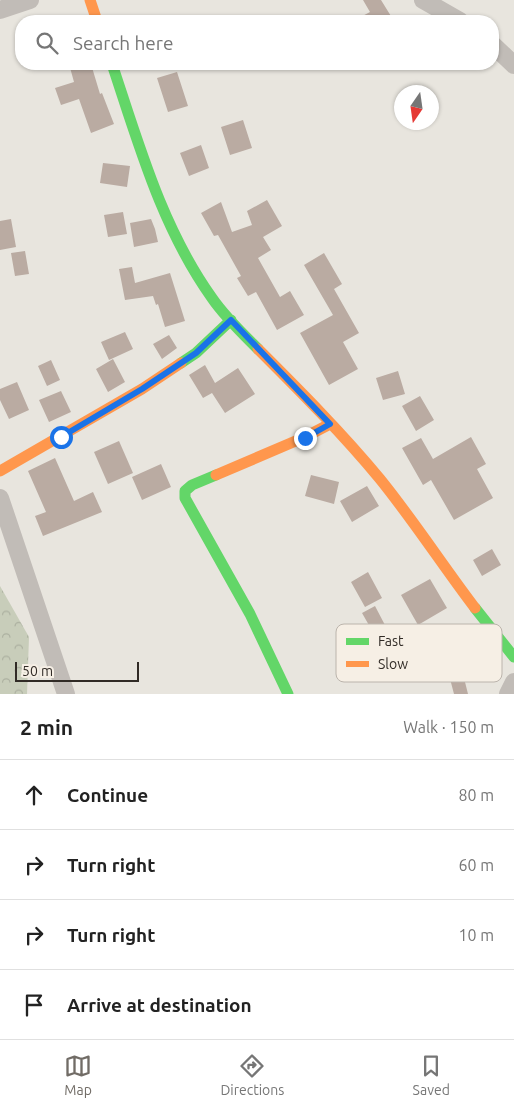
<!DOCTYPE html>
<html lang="en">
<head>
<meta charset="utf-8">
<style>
  body { margin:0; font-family:Ubuntu,sans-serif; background:#f2f2f2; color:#222 }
  .compass { position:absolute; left:394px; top:85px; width:45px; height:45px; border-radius:50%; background:#fff; box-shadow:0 1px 4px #0004; rotate:193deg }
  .scale { position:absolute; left:15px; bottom:12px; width:124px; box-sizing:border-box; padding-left:5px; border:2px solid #312b26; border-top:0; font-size:14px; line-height:18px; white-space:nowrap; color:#312b26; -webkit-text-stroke:4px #f6efe5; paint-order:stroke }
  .stop { position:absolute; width:15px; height:15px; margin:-11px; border:4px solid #1a73e8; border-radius:50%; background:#fff }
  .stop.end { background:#1a73e8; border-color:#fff; box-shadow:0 1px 5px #0008 }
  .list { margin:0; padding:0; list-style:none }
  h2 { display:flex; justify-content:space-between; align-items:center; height:65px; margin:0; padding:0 20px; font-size:21px }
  h2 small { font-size:16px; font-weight:400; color:#767676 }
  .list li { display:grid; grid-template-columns:32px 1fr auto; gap:15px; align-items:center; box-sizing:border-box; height:70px; padding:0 20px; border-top:1px solid #e0e0e0 }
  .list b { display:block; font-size:19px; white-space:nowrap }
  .list em { font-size:16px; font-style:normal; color:#767676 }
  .icon { flex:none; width:28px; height:28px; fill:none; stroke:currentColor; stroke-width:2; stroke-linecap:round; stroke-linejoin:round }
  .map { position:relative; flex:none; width:514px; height:694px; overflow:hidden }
  .search { position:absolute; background:#fff; box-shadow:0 1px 4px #0004; left:15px; right:15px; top:15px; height:55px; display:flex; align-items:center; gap:12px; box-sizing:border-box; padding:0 18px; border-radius:20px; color:#767676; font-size:19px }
  .sheet { height:345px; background:#fff }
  nav { display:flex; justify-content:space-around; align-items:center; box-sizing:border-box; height:70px; border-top:1px solid #e0e0e0; background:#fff; font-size:14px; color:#767676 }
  nav a { display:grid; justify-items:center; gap:2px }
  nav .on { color:#716c66 }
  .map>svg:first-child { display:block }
  .forest { fill:url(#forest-crowns) }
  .building { fill:#baaba2 }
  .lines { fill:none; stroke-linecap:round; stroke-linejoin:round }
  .street { stroke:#c1bcb7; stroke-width:18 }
  .fast { stroke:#63d668; stroke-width:11 }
  .slow { stroke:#ff974d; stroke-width:11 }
  .route { stroke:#1a73e8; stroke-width:6 }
  .key { fill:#f6efe5; stroke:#bbb4ac; stroke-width:1 }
  .key-label { font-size:14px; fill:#312b26 }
</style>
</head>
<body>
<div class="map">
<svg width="514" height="694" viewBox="0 0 514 694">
  <defs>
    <pattern id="forest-crowns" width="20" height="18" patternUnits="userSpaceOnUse" patternTransform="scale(1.25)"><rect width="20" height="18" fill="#c8cdba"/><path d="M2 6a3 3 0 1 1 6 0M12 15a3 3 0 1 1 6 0" fill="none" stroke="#acb0a0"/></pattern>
  </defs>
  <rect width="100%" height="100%" fill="#e8e5de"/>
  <path class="forest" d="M0,586L29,637L27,694H0Z"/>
  <path class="building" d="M363,0H381L394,21H353L370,12Z
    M69,64H91L100,94L102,93L114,124L91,133L79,99L61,105L55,88L74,82Z
    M177,72L188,106L168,112L157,78Z
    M243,120L252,148L230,155L221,127Z
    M201,145L209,168L189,176L180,153Z
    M103,163L130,166L127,187L100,183Z
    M267,200L282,226L263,237L271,250L258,258L280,297L290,291L304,315L277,330L256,292L248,296L237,278L241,276L218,235L214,236L201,213L221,202L232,232L252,225L247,211Z
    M123,212L127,234L108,237L104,215Z
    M11,219L16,247L0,250V221Z
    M151,219L155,229L158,242L134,247L130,223Z
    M25,251L29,274L15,276L11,253Z
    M324,253L342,284L334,289L359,333L343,342L358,369L329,385L300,333L333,315L304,265Z
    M132,267L135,283L170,273L185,321L165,327L158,304L156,305L153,296L125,300L119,269Z
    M125,332L133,349L109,360L101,342Z
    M169,335L177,348L162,359L153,344Z
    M113,359L125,382L108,392L96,369Z
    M51,360L60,380L47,386L38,366Z
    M205,365L215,383L238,368L255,394L225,413L212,393L203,398L189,375Z
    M398,371L405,394L383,400L376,378Z
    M17,382L29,410L9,419L0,400V389Z
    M61,391L71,412L49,422L39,400Z
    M420,396L434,420L416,431L402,406Z
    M471,437L486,464L477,469L493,498L454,520L431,480L423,485L402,448L421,438L433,459Z
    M119,441L133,473L108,484L94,452Z
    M55,458L74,501L93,492L102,512L43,536L35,516L46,512L28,471Z
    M161,464L171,487L142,500L132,477Z
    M311,475L339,482L334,504L305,496Z
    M367,486L379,506L352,522L340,501Z
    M492,549L501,565L482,576L473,560Z
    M368,572L382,598L365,607L351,582Z
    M430,579L447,608L418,625L401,595Z
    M375,606L386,627L374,634L362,613Z
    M467,650L471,663L461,666L468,694H454L444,656Z"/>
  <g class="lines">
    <path class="street" d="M423,0L460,21
      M0,10L30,0
      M493,45L514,65
      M0,498L66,694
      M508,694L514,682"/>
    <path class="fast" d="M112,64C139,145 162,228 212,298C225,317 242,333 258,349
      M181,363L196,353L231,320
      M216,475L192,485L185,491V498L250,614L288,694
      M475,608L514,657"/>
    <path class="slow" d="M90,0L97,21
      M258,349C300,391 342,433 380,479C414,521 443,566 475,608
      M0,471L142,389L181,363
      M216,475L305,437L330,424"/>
  </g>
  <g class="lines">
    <path class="route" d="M61,437L142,389L196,353L231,320L330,424L305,438"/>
  </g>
  <rect x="336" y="624" width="166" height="58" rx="8" class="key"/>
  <rect x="346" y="638" width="23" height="7" fill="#63d668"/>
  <rect x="346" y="661" width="23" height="6" fill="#ff974d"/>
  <g class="key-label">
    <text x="378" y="646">Fast</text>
    <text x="378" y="669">Slow</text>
  </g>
</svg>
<svg class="compass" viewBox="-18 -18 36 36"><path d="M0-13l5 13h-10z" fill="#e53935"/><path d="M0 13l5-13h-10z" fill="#767676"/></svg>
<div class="scale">50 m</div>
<div class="stop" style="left:61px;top:437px"></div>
<div class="stop end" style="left:305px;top:438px"></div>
<div class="search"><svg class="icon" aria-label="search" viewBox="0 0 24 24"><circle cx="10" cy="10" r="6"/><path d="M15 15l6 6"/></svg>Search here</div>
</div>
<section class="sheet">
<h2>2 min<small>Walk · 150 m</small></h2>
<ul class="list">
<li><svg class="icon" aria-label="ahead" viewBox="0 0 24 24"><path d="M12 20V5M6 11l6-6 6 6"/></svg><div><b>Continue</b></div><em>80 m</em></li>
<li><svg class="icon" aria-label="right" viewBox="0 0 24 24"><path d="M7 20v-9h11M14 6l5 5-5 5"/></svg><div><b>Turn right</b></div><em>60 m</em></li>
<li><svg class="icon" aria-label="right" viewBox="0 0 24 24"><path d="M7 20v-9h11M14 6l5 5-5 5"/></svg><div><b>Turn right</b></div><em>10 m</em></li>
<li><svg class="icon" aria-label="arrive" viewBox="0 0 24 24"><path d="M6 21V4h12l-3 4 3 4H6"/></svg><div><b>Arrive at destination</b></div></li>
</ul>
</section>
<nav>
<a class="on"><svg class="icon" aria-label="map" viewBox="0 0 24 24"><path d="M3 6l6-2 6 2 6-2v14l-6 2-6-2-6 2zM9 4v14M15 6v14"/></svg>Map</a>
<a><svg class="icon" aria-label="directions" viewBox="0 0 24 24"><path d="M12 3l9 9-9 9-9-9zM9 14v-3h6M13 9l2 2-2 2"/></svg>Directions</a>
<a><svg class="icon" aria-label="saved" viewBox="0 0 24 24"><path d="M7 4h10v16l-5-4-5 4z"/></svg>Saved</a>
</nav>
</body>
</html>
